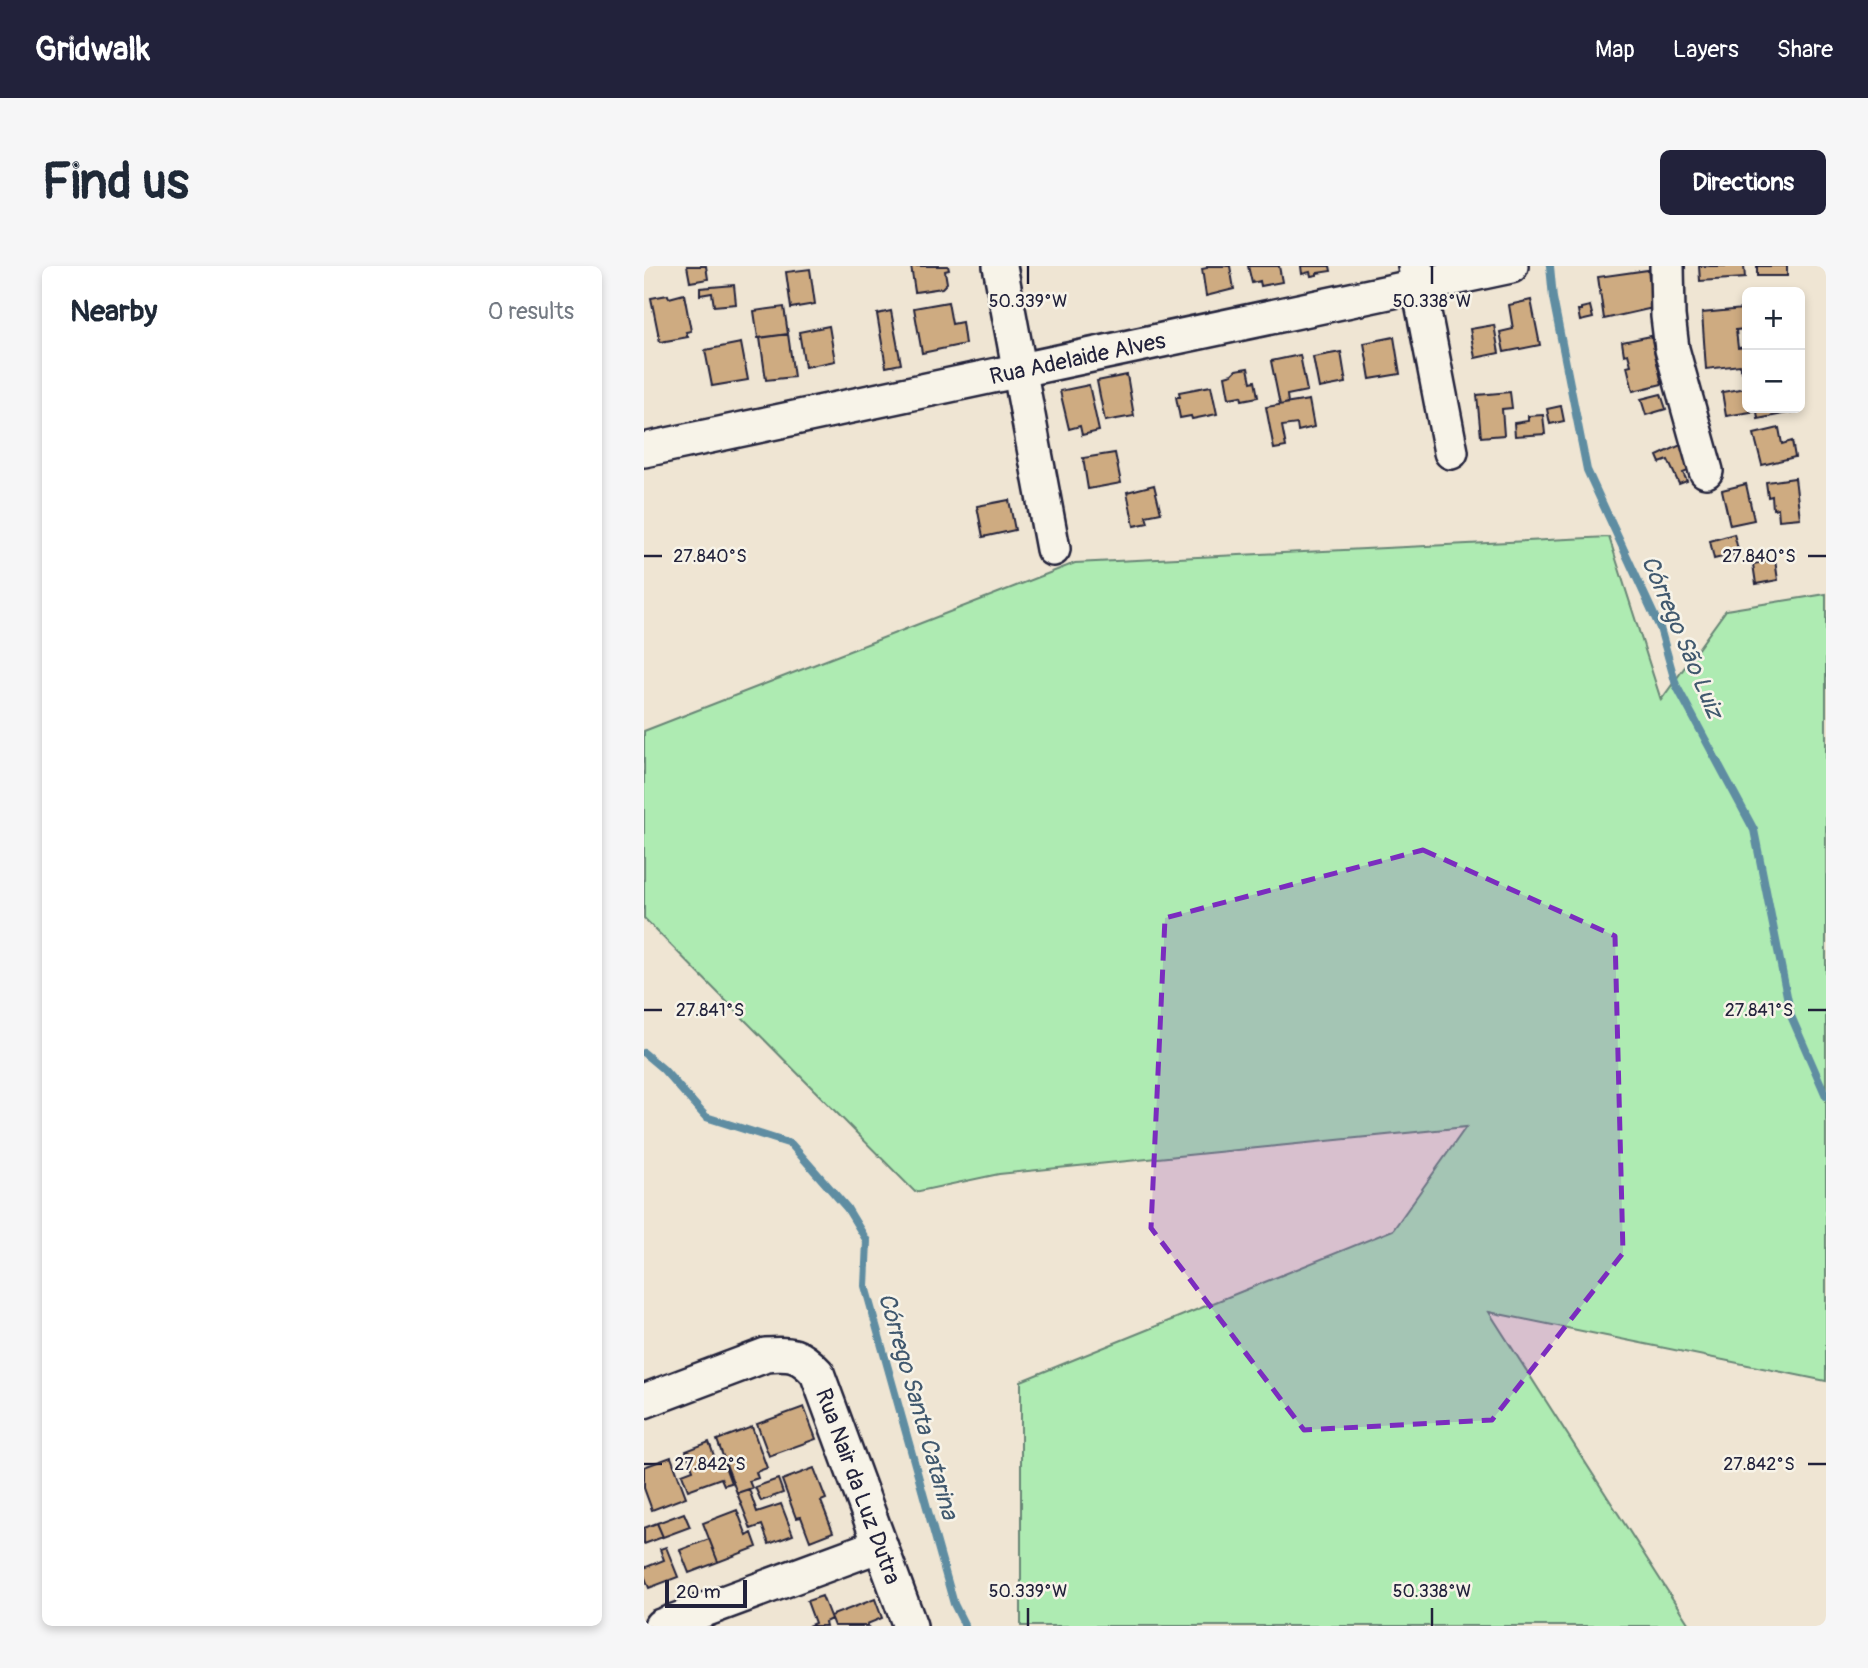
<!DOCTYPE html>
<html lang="en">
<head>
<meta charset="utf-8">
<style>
  body { margin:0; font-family:Pangolin,sans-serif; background:#f6f6f7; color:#1f2937 }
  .controls { position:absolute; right:21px; top:21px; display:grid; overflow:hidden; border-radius:10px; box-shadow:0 4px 10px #0003 }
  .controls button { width:63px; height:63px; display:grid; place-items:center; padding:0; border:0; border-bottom:2px solid #e0e1e3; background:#fff; color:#1f2937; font:35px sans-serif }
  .scale { position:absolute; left:21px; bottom:18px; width:82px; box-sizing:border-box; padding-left:7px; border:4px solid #22223b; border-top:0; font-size:19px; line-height:24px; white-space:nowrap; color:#22223b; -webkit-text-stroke:5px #f7f3e8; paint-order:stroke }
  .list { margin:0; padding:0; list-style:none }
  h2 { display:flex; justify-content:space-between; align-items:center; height:91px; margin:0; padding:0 28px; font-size:30px }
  h2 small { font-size:23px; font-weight:400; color:#747a83 }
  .map { position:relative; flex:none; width:1182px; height:1360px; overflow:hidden; border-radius:10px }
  header { display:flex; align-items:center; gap:42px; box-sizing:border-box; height:98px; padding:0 35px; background:#22223b; color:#fff }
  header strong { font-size:33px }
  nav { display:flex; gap:38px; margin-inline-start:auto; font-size:24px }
  .intro { display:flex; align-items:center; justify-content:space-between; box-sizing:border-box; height:168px; padding:0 42px }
  h1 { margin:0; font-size:49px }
  .button { padding:18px 32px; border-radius:10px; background:#22223b; color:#fff; font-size:24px; font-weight:700 }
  main { display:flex; gap:42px; padding:0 42px }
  aside { flex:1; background:#fff; border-radius:10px; box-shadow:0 4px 10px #0003 }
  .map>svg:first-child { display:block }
  .green { fill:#aeebb2; stroke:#688676; stroke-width:2 }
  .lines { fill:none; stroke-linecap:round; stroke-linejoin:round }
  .stream { stroke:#5f8da2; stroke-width:8 }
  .building { fill:#ceab81; stroke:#22223b; stroke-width:2 }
  .minor-casing { stroke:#22223b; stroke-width:38 }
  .minor { stroke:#f7f3e8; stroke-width:33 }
  .marked { fill:#7b2cbf; fill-opacity:0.2; stroke:#7b2cbf; stroke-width:5; stroke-dasharray:14 9; stroke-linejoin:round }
  .ticks { fill:none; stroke:#22223b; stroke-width:2.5 }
  .labels { text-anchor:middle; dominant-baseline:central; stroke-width:5; stroke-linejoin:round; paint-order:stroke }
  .street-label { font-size:23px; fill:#22223b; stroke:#f7f3e8 }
  .water-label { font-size:24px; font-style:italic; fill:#40586e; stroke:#f7f3e8 }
  .ticks-label { font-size:18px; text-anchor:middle; fill:#22223b; stroke:#f7f3e8; stroke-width:5; stroke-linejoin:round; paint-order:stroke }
</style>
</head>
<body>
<header>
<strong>Gridwalk</strong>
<nav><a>Map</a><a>Layers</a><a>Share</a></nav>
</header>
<div class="intro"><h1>Find us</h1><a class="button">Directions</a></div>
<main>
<aside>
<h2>Nearby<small>0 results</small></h2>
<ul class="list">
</ul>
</aside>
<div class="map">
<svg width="1182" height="1360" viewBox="0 0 1182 1360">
  <rect width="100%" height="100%" fill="#efe5d3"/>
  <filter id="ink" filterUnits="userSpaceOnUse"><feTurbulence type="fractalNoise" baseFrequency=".0143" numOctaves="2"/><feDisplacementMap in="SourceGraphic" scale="14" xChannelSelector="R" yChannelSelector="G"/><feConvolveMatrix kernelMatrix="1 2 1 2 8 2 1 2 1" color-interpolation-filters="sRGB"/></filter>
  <g filter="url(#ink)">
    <path class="green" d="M965,271L1017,434L1082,344L1182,328V1115L845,1046L1046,1360H377V1115L749,964L822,861L355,908L271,926L0,652V465L431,297Z"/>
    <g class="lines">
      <path class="stream" d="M906,0L909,32L943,204L1016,362L1032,419L1110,564L1147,750L1182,830
        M0,787L19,803L62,851L147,878L203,942L223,975L221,1020L310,1338L321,1360"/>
    </g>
    <path class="building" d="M43,0H62L64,13L46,16Z
      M267,0H304L305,4L301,5L303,17L298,22L271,26Z
      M563,0H586L590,23L562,30L558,3L563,2Z
      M604,0H635L638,16L617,20L616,15L608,17Z
      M657,0H686L687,5L673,7V9L667,10L666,6L658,8Z
      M1055,0H1100L1101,12L1056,15Z
      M1113,0H1143V10H1113Z
      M166,3L171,38L147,42L142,6Z
      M1004,4L1009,42L960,53L954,11Z
      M90,19L92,38L70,40L68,27L56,29V22Z
      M40,28L47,65L42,66L44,71L16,76L7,32L24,29L25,32Z
      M887,34L896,79L860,86L856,66L869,63L865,39Z
      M304,36L308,58L318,56L321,78L278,87L270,42Z
      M946,40L949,52L936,55L934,44H937V42Z
      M140,41L144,68L114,72L110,45Z
      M1099,43L1101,63L1092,64L1094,82L1103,81V104L1097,105L1096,99L1062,103L1058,47Z
      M247,45L257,98L242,101L233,48Z
      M850,59L855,87L831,92L826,63Z
      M185,60L191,95L161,101L155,66Z
      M144,68L150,111L122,114L116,72Z
      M1007,70L1018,118L989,125L983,100L987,99L984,88L980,89L978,76Z
      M750,71L756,108L726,113L720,77Z
      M97,77L104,114L68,120L61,84Z
      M697,86L702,117L675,122L669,91Z
      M656,89L663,125L643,129L644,137L636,139L627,95Z
      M604,102L607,116L611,115L614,131L598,134L597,130L585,132L581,110L588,108L592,104Z
      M483,109L490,150L461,155L453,115Z
      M445,119L455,165L438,169L436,160L425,163L416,125Z
      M567,120L573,148L548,153L547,150L536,152L532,131H536L535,126Z
      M1103,122V142H1148L1149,146L1114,153L1113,145L1082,150L1078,126Z
      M866,126L868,142L858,143L860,169L837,171L833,129Z
      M1017,128L1022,143L1002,149L997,133Z
      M665,134L670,161L654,165L653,158L638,160L642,181L630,183L622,141Z
      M917,140L920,155L906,158L903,143Z
      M899,149L901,168L871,170L870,157L884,155V150Z
      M1135,162L1138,178L1148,175L1151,191L1118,199L1110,168Z
      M1043,176L1054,201L1039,207L1043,215L1035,218L1024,194L1016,197L1013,190Z
      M471,187L477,217L444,223L439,192Z
      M1151,212L1156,252L1135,254L1134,242L1129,243L1128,230L1124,231L1122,216Z
      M1102,218L1110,254L1086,259L1078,224Z
      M510,219L517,247L502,250L504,257L490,260L483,226Z
      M365,234L371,264L339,271L333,240Z
      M1090,268L1095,287L1070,293L1066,275Z
      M1131,294L1134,314L1112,318L1109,298Z
      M160,1141L172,1173L125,1190L113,1158Z
      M108,1161L123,1202L112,1206L114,1212L105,1215L108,1222L93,1227L73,1174Z
      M65,1176L72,1195L78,1192L87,1217L80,1219L77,1212L44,1224L38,1208L49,1204L42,1185Z
      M27,1191L42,1231L8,1244L0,1222V1201Z
      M170,1202L182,1233L177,1235L189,1266L166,1275L157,1251L152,1252L138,1214Z
      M134,1213L139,1227L117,1235L111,1221Z
      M105,1223L113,1246L137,1238L149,1269L125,1278L118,1259L107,1263L93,1227Z
      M93,1244L103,1270L108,1267L113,1281L74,1296L59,1257Z
      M40,1247L46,1261L19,1271L13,1257Z
      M13,1257L19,1271L0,1278V1262Z
      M65,1273L74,1296L45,1307L36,1284Z
      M22,1281L34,1311L5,1322L0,1309V1302L20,1294L16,1283Z
      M178,1330L187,1353L181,1356L182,1360H164L171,1357L163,1335Z
      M231,1333L238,1352L223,1358L224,1360H190L186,1350Z"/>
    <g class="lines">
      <defs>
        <g id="minor">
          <path d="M356,0L409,283"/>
          <path d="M771,0L807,186"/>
          <path d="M1023,0L1024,50L1028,83L1062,205"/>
          <path id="s1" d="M0,184L867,0"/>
          <path id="s2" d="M0,1135L122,1089C147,1087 156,1088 173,1107L266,1360"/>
          <path d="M17,1360L236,1279"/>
        </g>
      </defs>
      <use href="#minor" class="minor-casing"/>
      <use href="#minor" class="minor"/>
    </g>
  </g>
  <path class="marked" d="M779,584L971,670L979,987L848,1154L660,1164L507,962L521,652Z"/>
  <path class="ticks" d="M384,0V18M788,0V18M0,290H18M1164,290H1182M0,744H18M1164,744H1182M0,1198H18M1164,1198H1182M384,1342V1360M788,1342V1360"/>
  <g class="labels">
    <g class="street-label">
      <text stroke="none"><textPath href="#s1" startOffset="443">Rua Adelaide Alves</textPath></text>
      <text stroke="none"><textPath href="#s2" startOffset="308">Rua Nair da Luz Dutra</textPath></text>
    </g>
    <g class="water-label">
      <text transform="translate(1038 371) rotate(67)">Córrego São Luiz</text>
      <text transform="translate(274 1140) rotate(74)">Córrego Santa Catarina</text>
    </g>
  </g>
  <g class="ticks-label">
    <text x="384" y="41">50.339°W</text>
    <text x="788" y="41">50.338°W</text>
    <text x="66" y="296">27.840°S</text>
    <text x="1115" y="296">27.840°S</text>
    <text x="66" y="750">27.841°S</text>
    <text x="1115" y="750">27.841°S</text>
    <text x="66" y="1204">27.842°S</text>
    <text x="1115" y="1204">27.842°S</text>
    <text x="384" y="1331">50.339°W</text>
    <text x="788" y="1331">50.338°W</text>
  </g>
</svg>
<div class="controls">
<button>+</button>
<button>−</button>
</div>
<div class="scale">20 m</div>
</div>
</main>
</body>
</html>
